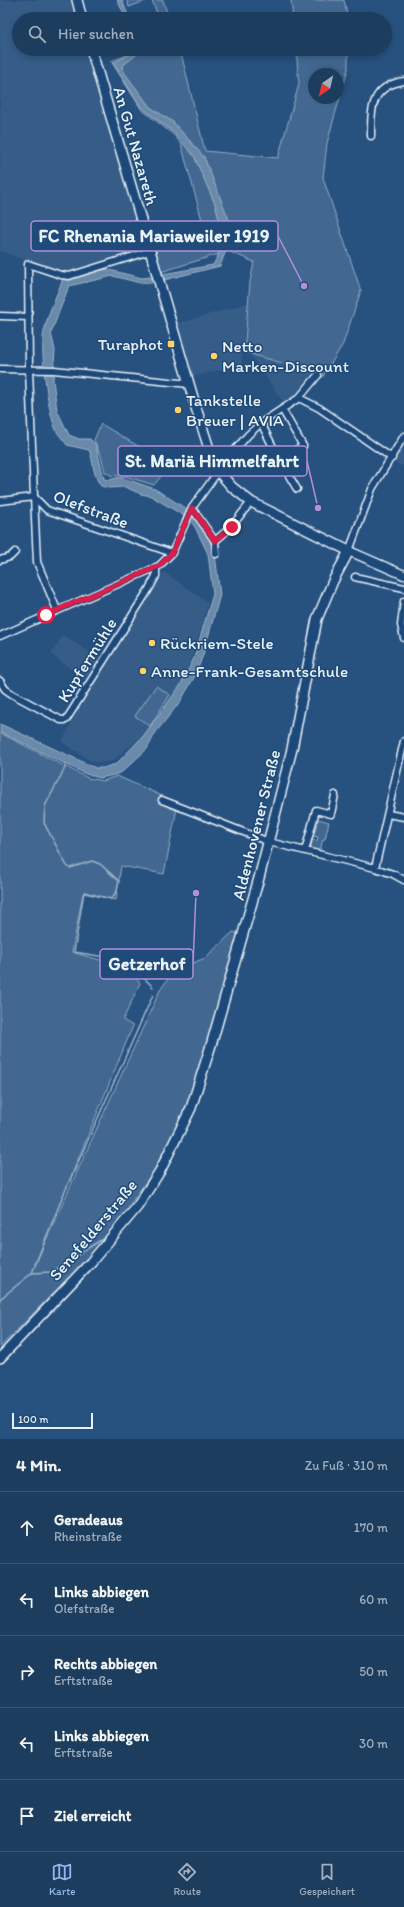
<!DOCTYPE html>
<html lang="de">
<head>
<meta charset="utf-8">
<style>
  body { margin:0; font-family:Itim,sans-serif; background:#2a4868; color:#f1f3f6 }
  .compass { position:absolute; left:308px; top:68px; width:36px; height:36px; border-radius:50%; background:#1d3d5f; box-shadow:0 2px 6px #0003; rotate:214deg }
  .scale { position:absolute; left:12px; bottom:10px; width:81px; box-sizing:border-box; padding-left:4px; border:2px solid #e8f1f8; border-top:0; font-size:11px; line-height:14px; white-space:nowrap; color:#e8f1f8; -webkit-text-stroke:3px #1f4a7a; paint-order:stroke }
  .stop { position:absolute; width:12px; height:12px; margin:-9px; border:3px solid #e11d48; border-radius:50%; background:#fff }
  .stop.end { background:#e11d48; border-color:#fff; box-shadow:0 1px 4px #0008 }
  .list { margin:0; padding:0; list-style:none }
  h2 { display:flex; justify-content:space-between; align-items:center; height:52px; margin:0; padding:0 16px; font-size:17px }
  h2 small { font-size:13px; font-weight:400; color:#a0aebd }
  .list li { display:grid; grid-template-columns:26px 1fr auto; gap:12px; align-items:center; box-sizing:border-box; height:72px; padding:0 16px; border-top:1px solid #3b5674 }
  .list b { display:block; font-size:15px; white-space:nowrap }
  .list p { margin:0; font-size:13px; white-space:nowrap; color:#a0aebd }
  .list em { font-size:13px; font-style:normal; color:#a0aebd }
  .icon { flex:none; width:22px; height:22px; fill:none; stroke:currentColor; stroke-width:2; stroke-linecap:round; stroke-linejoin:round }
  .map { position:relative; flex:none; width:404px; height:1439px; overflow:hidden }
  .search { position:absolute; background:#1d3d5f; box-shadow:0 2px 6px #0003; left:12px; right:12px; top:12px; height:44px; display:flex; align-items:center; gap:10px; box-sizing:border-box; padding:0 14px; border-radius:22px; color:#a0aebd; font-size:15px }
  .sheet { height:412px; background:#1d3d5f }
  nav { display:flex; justify-content:space-around; align-items:center; box-sizing:border-box; height:56px; border-top:1px solid #3b5674; background:#1d3d5f; font-size:11px; color:#a0aebd }
  nav a { display:grid; justify-items:center; gap:2px }
  nav .on { color:#90b9f0 }
  .map>svg:first-child { display:block }
  .built { fill:#355d88 }
  .green { fill:#436891; stroke:#96acc4; fill-rule:evenodd }
  .water { fill:#6b8aaa; stroke:#9db3c9 }
  .lines { fill:none; stroke-linecap:round; stroke-linejoin:round }
  .stream { stroke:#9db3c9; stroke-width:1.5 }
  .minor-casing { stroke:#e8f1f8; stroke-width:9 }
  .tertiary-casing { stroke:#e8f1f8; stroke-width:11 }
  .secondary-casing { stroke:#e8f1f8; stroke-width:12 }
  .minor { stroke:#1f4a7a; stroke-width:6 }
  .tertiary { stroke:#1f4a7a; stroke-width:8 }
  .secondary { stroke:#1f4a7a; stroke-width:9 }
  .route { stroke:#e11d48; stroke-width:5 }
  .poi-dot { fill:#ffd166; stroke:#1f4a7a; stroke-width:1.5 }
  .labels { text-anchor:middle; dominant-baseline:central; stroke-width:3; stroke-linejoin:round; paint-order:stroke }
  .street-label { font-size:17px; fill:#e8f1f8; stroke:#1f4a7a }
  .poi-label { font-size:17px; fill:#e8f1f8; stroke:#1f4a7a; text-anchor:start }
  .leader { fill:none; stroke:#b28edc; stroke-width:1.5 }
  .callout-dot { fill:#b28edc; stroke:#1f4a7a; stroke-width:1.5 }
  .callout { fill:#1f4a7a; stroke:#b28edc; stroke-width:1.5 }
  .callout-label { font-size:18px; text-anchor:middle; font-weight:bold; fill:#e8f1f8 }
</style>
</head>
<body>
<div class="map">
<svg width="404" height="1439" viewBox="0 0 404 1439">
  <rect width="100%" height="100%" fill="#27517f"/>
  <filter id="ink" filterUnits="userSpaceOnUse"><feTurbulence type="fractalNoise" baseFrequency=".025" numOctaves="2"/><feDisplacementMap in="SourceGraphic" scale="8" xChannelSelector="R" yChannelSelector="G"/><feConvolveMatrix kernelMatrix="1 2 1 2 8 2 1 2 1" color-interpolation-filters="sRGB"/></filter>
  <g filter="url(#ink)">
    <path class="built" d="M0,0H73L78,19H19V49H87L144,251L70,274L61,273L0,251Z
      M248,303L241,365L192,377L176,324Z
      M250,354L313,372L295,396L285,405Z
      M404,441V466L393,462Z
      M164,572L208,603L193,655L180,686L144,734L114,760L103,763L91,761L62,742L86,694Z
      M63,635L99,658L85,680L51,654Z"/>
    <path class="green" d="M127,0H148L129,7Z
      M152,0H163L169,19H151L158,16Z
      M291,0H344L348,19H293Z
      M145,49H180L205,151L278,158L299,84L296,49H348V69L327,143L323,178L361,291L343,344L322,378L313,372L244,352L250,282L254,262L228,251L161,272L154,243L205,231L181,144L175,136L141,109L111,61ZM314,74H338V98H314Z
      M101,424L170,465L154,485L121,475L112,476L105,472L101,456L94,440Z
      M156,686L170,695L150,726L135,716Z
      M0,733L88,778L103,781L117,776L178,803L164,874L121,866L116,900L83,893L72,952L128,968L140,983L123,1020L133,1026L35,1264L160,990L174,971L205,958L233,932L237,933L239,937L189,1102L159,1164L130,1204L131,1207L101,1245L0,1347Z
      M318,819L329,822L325,839H323L320,851L313,849L311,846L312,840L317,841L318,837L313,836L317,820Z"/>
    <path class="water" d="M117,0H122L128,15L125,16Z
      M135,49L140,50L135,56L122,66L124,72L150,107L173,122L204,157L231,225L229,243L220,266L164,280L163,274L213,265L222,248L223,235L215,204L194,156L173,132L141,107L113,63L132,53Z
      M105,269L142,278L151,277L152,283H140L113,276L69,286L51,333L55,350L53,380L57,410L69,435L79,439H90L96,445L104,479L109,480L120,477L155,489L196,515L210,541L215,554L220,595L203,655L195,676L180,702L156,732L147,749L122,772L114,775L100,778L86,774L0,732V724L96,768H103L116,764L122,758L144,735L180,686L194,658L213,594L208,554L195,527L189,519L151,496L141,494L125,487L109,488L101,486C92,475 94,461 89,450L67,445C64,440 59,436 56,430C48,414 41,355 43,337C46,317 56,297 63,279Z"/>
    <g class="lines">
      <path class="stream" d="M67,764L45,806L44,823L67,866L70,868L92,861L100,864L119,881L117,891L111,899L84,892L74,952L112,958L130,964L153,987
        M32,1273L63,1196L153,995
        M0,1299L32,1273L51,1272L107,1236"/>
      <defs>
        <path id="minor" d="M371,136C371,108 371,86 404,81
          M150,251L69,276L61,275L28,264L29,370L34,497L47,510L172,553
          M0,316L28,317
          M0,369L54,370L189,384
          M299,398L319,408L392,458
          M261,423L279,459L297,489
          M279,459L303,446L282,409
          M0,501L34,497L37,562L57,610
          M192,508L215,541L216,554
          M215,541L231,527L251,502
          M349,551L372,489L404,436
          M0,560L10,557L15,552
          M355,577L404,588
          M404,601L401,625L404,638
          M0,636L159,566L172,553L192,508L227,459L248,435L261,423L299,398L318,375
          M0,681L5,689L12,694L61,720H66L149,589L156,576V567
          M162,800L269,842L375,868L393,874L404,880
          M388,814L404,817
          M305,851L316,810L331,814L335,795
          M375,868L404,741"/>
        <path id="tertiary" d="M349,551L404,575"/>
        <path id="secondary" d="M77,0L82,19
          M0,1358L91,1262L137,1207L160,1171L191,1108L212,1042L259,878L292,749L317,619L333,581L349,551L251,502L232,487L218,471L213,461L197,411L91,49"/>
      </defs>
      <use href="#minor" class="minor-casing"/>
      <use href="#tertiary" class="tertiary-casing"/>
      <use href="#secondary" class="secondary-casing"/>
      <use href="#minor" class="minor"/>
      <use href="#tertiary" class="tertiary"/>
      <use href="#secondary" class="secondary"/>
    </g>
  </g>
  <g class="lines" filter="url(#ink)">
    <path class="route" d="M46,615L159,566L172,553L192,508L215,541L232,527"/>
  </g>
  <g class="poi-dot">
    <rect x="167" y="340" width="8" height="8" rx="2"/>
    <circle cx="214" cy="356" r="4"/>
    <circle cx="178" cy="410" r="4"/>
    <circle cx="152" cy="643" r="4"/>
    <circle cx="143" cy="671" r="4"/>
  </g>
  <g class="labels">
    <g class="street-label">
      <text transform="translate(136 146) rotate(74)">An Gut Nazareth</text>
      <text transform="translate(91 509) rotate(21)">Olefstraße</text>
      <text transform="translate(87 660) rotate(-58)">Kupfermühle</text>
      <text transform="translate(256 825) rotate(-76)">Aldenhovener Straße</text>
      <text transform="translate(93 1230) rotate(-50)">Senefelderstraße</text>
    </g>
    <g class="poi-label">
      <text x="163" y="344" text-anchor="end">Turaphot</text>
      <text x="222" y="346">Netto<tspan x="222" dy="20">Marken-Discount</tspan></text>
      <text x="186" y="400">Tankstelle<tspan x="186" dy="20">Breuer | AVIA</tspan></text>
      <text x="160" y="643">Rückriem-Stele</text>
      <text x="151" y="671">Anne-Frank-Gesamtschule</text>
    </g>
  </g>
  <path class="leader" d="M304 286L278 236M318 508L307 461M196 893L193 964"/>
  <g class="callout-dot">
    <circle cx="304" cy="286" r="4"/>
    <circle cx="318" cy="508" r="4"/>
    <circle cx="196" cy="893" r="4"/>
  </g>
  <g class="callout">
    <rect x="31" y="221" width="247" height="30" rx="4"/>
    <rect x="118" y="446" width="189" height="30" rx="4"/>
    <rect x="100" y="949" width="93" height="30" rx="4"/>
  </g>
  <g class="callout-label">
    <text x="154" y="242">FC Rhenania Mariaweiler 1919</text>
    <text x="212" y="467">St. Mariä Himmelfahrt</text>
    <text x="147" y="970">Getzerhof</text>
  </g>
</svg>
<svg class="compass" viewBox="-18 -18 36 36"><path d="M0-13l5 13h-10z" fill="#e53935"/><path d="M0 13l5-13h-10z" fill="#a0aebd"/></svg>
<div class="scale">100 m</div>
<div class="stop" style="left:46px;top:615px"></div>
<div class="stop end" style="left:232px;top:527px"></div>
<div class="search"><svg class="icon" aria-label="search" viewBox="0 0 24 24"><circle cx="10" cy="10" r="6"/><path d="M15 15l6 6"/></svg>Hier suchen</div>
</div>
<section class="sheet">
<h2>4 Min.<small>Zu Fuß · 310 m</small></h2>
<ul class="list">
<li><svg class="icon" aria-label="ahead" viewBox="0 0 24 24"><path d="M12 20V5M6 11l6-6 6 6"/></svg><div><b>Geradeaus</b><p>Rheinstraße</p></div><em>170 m</em></li>
<li><svg class="icon" aria-label="left" viewBox="0 0 24 24"><path d="M17 20v-9H6M10 6l-5 5 5 5"/></svg><div><b>Links abbiegen</b><p>Olefstraße</p></div><em>60 m</em></li>
<li><svg class="icon" aria-label="right" viewBox="0 0 24 24"><path d="M7 20v-9h11M14 6l5 5-5 5"/></svg><div><b>Rechts abbiegen</b><p>Erftstraße</p></div><em>50 m</em></li>
<li><svg class="icon" aria-label="left" viewBox="0 0 24 24"><path d="M17 20v-9H6M10 6l-5 5 5 5"/></svg><div><b>Links abbiegen</b><p>Erftstraße</p></div><em>30 m</em></li>
<li><svg class="icon" aria-label="arrive" viewBox="0 0 24 24"><path d="M6 21V4h12l-3 4 3 4H6"/></svg><div><b>Ziel erreicht</b></div></li>
</ul>
</section>
<nav>
<a class="on"><svg class="icon" aria-label="map" viewBox="0 0 24 24"><path d="M3 6l6-2 6 2 6-2v14l-6 2-6-2-6 2zM9 4v14M15 6v14"/></svg>Karte</a>
<a><svg class="icon" aria-label="directions" viewBox="0 0 24 24"><path d="M12 3l9 9-9 9-9-9zM9 14v-3h6M13 9l2 2-2 2"/></svg>Route</a>
<a><svg class="icon" aria-label="saved" viewBox="0 0 24 24"><path d="M7 4h10v16l-5-4-5 4z"/></svg>Gespeichert</a>
</nav>
</body>
</html>
